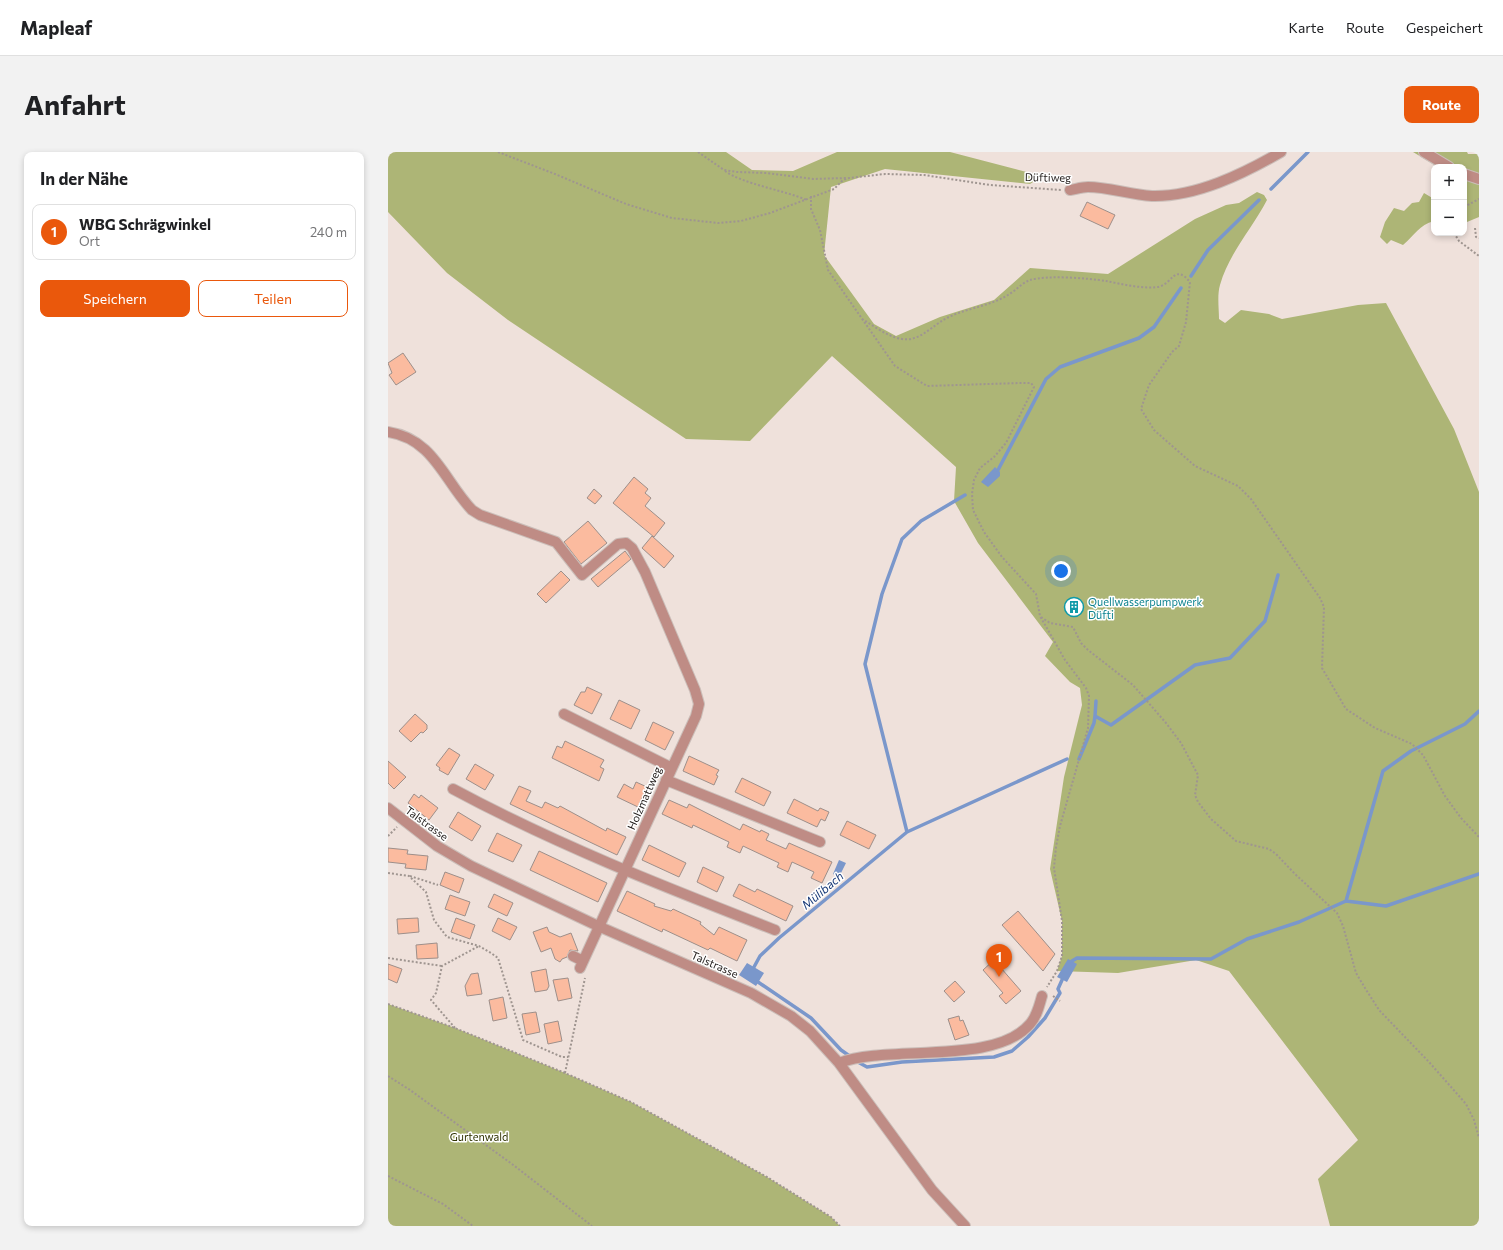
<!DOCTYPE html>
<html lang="de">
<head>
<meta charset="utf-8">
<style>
  body { margin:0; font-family:Commissioner,sans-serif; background:#f2f2f2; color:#202124 }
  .controls { position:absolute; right:12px; top:12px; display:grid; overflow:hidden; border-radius:8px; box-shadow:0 2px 6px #0003 }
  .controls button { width:36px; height:36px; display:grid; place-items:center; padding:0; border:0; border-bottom:1px solid #e0e0e0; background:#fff; color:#202124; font:20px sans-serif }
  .you { position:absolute; left:673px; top:419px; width:14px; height:14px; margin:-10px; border:3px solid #fff; border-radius:50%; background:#1a73e8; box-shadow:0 0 0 6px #1a73e833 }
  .badge { display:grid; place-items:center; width:26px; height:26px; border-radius:50%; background:#ea580c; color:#fff; font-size:13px; font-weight:700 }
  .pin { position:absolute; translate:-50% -33px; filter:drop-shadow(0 1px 2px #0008) }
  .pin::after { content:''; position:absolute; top:21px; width:14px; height:12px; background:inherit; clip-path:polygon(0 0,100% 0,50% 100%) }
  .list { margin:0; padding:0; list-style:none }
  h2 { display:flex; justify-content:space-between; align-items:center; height:52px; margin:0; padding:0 16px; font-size:17px }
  h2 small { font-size:13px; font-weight:400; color:#757577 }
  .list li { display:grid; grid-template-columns:26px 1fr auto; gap:12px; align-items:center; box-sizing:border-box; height:56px; margin:0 8px 8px; padding:0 8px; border:1px solid #e0e0e0; border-radius:8px }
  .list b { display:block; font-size:15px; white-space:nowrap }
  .list p { margin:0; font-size:13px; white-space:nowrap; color:#757577 }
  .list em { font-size:13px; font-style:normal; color:#757577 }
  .actions { display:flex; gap:8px; padding:12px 16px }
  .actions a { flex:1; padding:9px 0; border:1px solid #ea580c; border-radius:8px; text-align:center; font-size:14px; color:#ea580c }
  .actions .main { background:#ea580c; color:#fff }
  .map { position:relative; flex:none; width:1091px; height:1074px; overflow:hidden; border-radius:8px }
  header { display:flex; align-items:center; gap:24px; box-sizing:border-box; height:56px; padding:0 20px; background:#fff; border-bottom:1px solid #e0e0e0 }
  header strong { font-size:19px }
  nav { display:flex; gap:22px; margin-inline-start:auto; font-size:14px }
  .intro { display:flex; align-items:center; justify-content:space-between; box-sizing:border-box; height:96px; padding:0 24px }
  h1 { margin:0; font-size:28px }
  .button { padding:10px 18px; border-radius:8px; background:#ea580c; color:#fff; font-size:14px; font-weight:700 }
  main { display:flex; gap:24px; padding:0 24px }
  aside { flex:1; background:#fff; border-radius:8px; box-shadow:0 2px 6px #0003 }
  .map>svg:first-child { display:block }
  .forest { fill:#adb576 }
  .water { fill:#7a97cb }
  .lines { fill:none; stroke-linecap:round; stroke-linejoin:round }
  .stream { stroke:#7a97cb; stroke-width:3.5 }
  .building { fill:#fbbb9f; stroke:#9d8f8a }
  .minor-casing { stroke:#cbbeb9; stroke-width:12 }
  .path { stroke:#9f9590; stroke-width:2; stroke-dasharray:2 2; stroke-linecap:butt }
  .minor { stroke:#bf8c85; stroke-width:10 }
  .labels { text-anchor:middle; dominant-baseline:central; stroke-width:3; stroke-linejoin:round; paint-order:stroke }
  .street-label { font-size:11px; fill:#26211f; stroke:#fff }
  .culture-label { font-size:11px; fill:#0d838f; stroke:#fff; text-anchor:start }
  .park-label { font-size:11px; fill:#2f3200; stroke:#fff }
  .water-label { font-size:12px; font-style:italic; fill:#183977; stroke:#fff }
</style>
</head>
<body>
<header>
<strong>Mapleaf</strong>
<nav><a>Karte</a><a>Route</a><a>Gespeichert</a></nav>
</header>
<div class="intro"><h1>Anfahrt</h1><a class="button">Route</a></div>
<main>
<aside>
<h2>In der Nähe<small></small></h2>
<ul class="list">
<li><span class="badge">1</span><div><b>WBG Schrägwinkel</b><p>Ort</p></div><em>240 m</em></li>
</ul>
<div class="actions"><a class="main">Speichern</a><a>Teilen</a></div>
</aside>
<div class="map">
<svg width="1091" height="1074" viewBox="0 0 1091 1074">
  <rect width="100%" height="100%" fill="#efe1db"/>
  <path class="forest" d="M0,0H338L364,18L405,19L449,0H562L654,24L642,32L497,17L443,35L436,103L486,172L508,184L552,165L606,148L642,116L720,122L807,67L838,53L851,51L869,40L876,43L879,48C864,77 841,101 832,133C829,143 831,157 831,167L837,171L853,158L881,162L894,167L970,153L998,151L1066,277L1091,340V1074H942L930,1027L970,988L841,819L808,808L730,821L669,819L674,804V769L662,717L676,625L694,553L692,536L682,530L657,504L665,490L590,391L566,349L568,315L444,204L362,289L298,287L120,168L59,121L0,60Z
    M1025,0H1079L1080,2H1091V65L1079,70L1076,68V15H1050Z
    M1036,41L1046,47V69C1031,73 1027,83 1015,93L1003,88L999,92L992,85L997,70L1006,56L1016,59L1024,51L1031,50Z
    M0,852L67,876L177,921L243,950L379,1025L443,1065L452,1074H0Z"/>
  <path class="water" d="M607,315L612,320V324L600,335L593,330Z
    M451,708L458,711L451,725L445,722Z
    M680,807L689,812L679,830L669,825Z
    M359,811L376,821L368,834L351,823Z"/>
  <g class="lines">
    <path class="stream" d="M883,37L920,0
      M803,124L820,98L871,48
      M610,318L658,227L672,215L751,186L766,175L793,136
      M707,564L708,549
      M691,607L706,571L707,564L723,573L807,513L842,506L877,469L890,423
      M519,680L477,512L494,442L514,387L533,369L577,343
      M958,749L995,619L1023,599L1077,572L1091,559
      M684,809L689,806L823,807L859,787L911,770L958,749L998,754L1091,722
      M366,815L372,804L391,786L519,680L679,607
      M370,830L423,866L453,898L463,905
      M468,909L479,915L514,910L606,905L624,899L640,885L657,866L672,841L670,837L674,828"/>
  </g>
  <path class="building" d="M699,50L727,63L720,77L692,64Z
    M15,201L28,220L8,233L1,223L4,221L0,211Z
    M246,325L260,337L257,341L263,346L257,354L277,371L266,385L225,351Z
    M206,337L214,344L207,352L199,346Z
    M200,369L219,391L193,412L176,390Z
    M264,384L286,404L276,416L254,396Z
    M237,399L243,407L210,435L203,427Z
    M173,419L182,428L158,451L149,442Z
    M688,449L692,457L683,460L680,452Z
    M199,535L214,542L204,562L186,553L193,540H197Z
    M231,548L252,558L243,577L222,567Z
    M27,562L39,573V577L35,581L33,580L23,590L11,579Z
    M265,570L286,580L277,598L257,588Z
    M177,589L216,608L212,615L216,617L211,629L164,606L169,594L174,596Z
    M61,596L72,603L60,623L51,618L52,616L48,613Z
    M301,604L331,618L328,623L330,624L326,633L295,619Z
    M0,609L18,625L6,637L0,631Z
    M87,612L106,623L97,638L78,627Z
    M354,626L383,640L376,654L347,640Z
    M248,630L259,635L250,655L229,645L236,632L245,637Z
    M131,634L143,639L138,649L154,656L157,650L170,656L172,654L218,679L219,676L238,685L229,703L122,652Z
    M26,642L31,646L33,643L50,656L41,668L20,651Z
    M406,647L430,659L432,656L441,660L437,669L433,667L429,675L399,661Z
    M281,648L299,656L301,652L352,678L355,672L372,680L373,678L381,682L378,688L398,697L401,691L444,710L434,731L423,726L426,720L404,710L400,720L389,715L391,711L355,694L352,701L339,695L341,690L305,673L304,676L274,662Z
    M70,660L93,674L84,689L61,675Z
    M459,669L488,683L481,697L452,683Z
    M109,681L134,693L125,710L100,699Z
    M261,693L298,711L291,725L254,708Z
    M0,696L20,698L19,702L40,704L38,718L17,716L18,712L0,710Z
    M151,699L219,731L210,750L142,718Z
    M315,715L336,725L329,740L309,730Z
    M57,720L76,727L71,741L52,733Z
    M351,732L367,740L369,737L405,754L398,769L345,744Z
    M239,739L267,752L266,754L283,759L285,757L313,770L312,772L326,783L331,775L359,788L349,809L322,796L320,798L275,777L274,780L229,759Z
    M106,742L125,751L119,764L100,755Z
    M62,743L82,750L77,764L57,757Z
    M630,759L667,802L655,819L614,773Z
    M30,766L31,780L10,782L9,767Z
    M68,766L87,773L82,787L63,780Z
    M110,766L129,775L122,788L104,779Z
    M159,775L161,780L172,785L183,781L190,799L182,798L179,805L174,807L172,810L167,807L163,796L153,800L145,780Z
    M49,791L50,806L29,807L28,793Z
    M606,808L633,839L618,852L611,844L615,841L595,818Z
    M0,812L14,817L9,831L0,827Z
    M158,817L161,834L159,838L147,840L143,820Z
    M90,821L94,842L79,844L77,834L83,822Z
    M180,826L184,846L170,849L165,828Z
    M567,829L577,840L566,850L556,839Z
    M115,845L119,866L105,869L101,848Z
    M148,860L152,880L138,883L134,862Z
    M571,864L572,869L575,868L581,883L567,888L560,867Z
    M170,869L174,889L160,892L156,872Z"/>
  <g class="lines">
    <defs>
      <path id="minor" d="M1036,0L1061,15
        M1076,22L1091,27
        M682,38C688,37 694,35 700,35C721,35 742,43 764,44C808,45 855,22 893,0
        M0,280C46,287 56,329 84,358L92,363L168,390L194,423L230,392L238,391L244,396L257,420L307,538L311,552L308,564L284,616
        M176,562L284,616L192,816
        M278,628L432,690
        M65,637C169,693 277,735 387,778
        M0,656L49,694L83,714L210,774L363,841L403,864L422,879L451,911L544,1038L577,1074
        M185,804L195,809
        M451,911C500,892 606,914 642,872C649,864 651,854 654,844"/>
    </defs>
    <use href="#minor" class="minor-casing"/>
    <path class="path" d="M110,0L167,22L238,52L284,66L330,71L353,69L382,61L446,37L455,28L461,26L497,22L536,23L602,33L673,38
      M310,0L336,18L349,20L379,21L425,27L458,26
      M337,19C355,32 395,38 419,48
      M423,44V57L432,78L440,118L507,214L539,234L632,231H643L646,235L618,291L606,305L592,316L586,328L584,342L585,358L596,380L614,405L648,442L652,464L677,508L698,536L701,544L700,576L672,674L668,695L666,716L674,769V804L669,819L659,835
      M1076,55L1091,47
      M1087,76L1088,85L1091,86
      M1066,81L1071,89L1091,104
      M474,167C486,174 500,185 514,187C531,190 544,174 557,167C577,156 600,155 620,143C627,139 634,131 642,128C660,123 699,126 718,129C734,132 753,137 770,135C785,132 786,111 802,130L798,170L791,194L784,200L761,233L753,257L766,278L807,314L850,334L863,347L932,446L936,455L934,516L958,557L987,576L1024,592L1035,603L1057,644L1073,666L1091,685
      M653,465L662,471L685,475L693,491L700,498L745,533L778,571L793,591L810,623L807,643L810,650L823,667L848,689L881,697L888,702L907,722L949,761L955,774L968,821L977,836L991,858L1041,910L1078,952L1086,968L1091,986
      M0,684L9,675
      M0,721L21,724L38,740L46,768L59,785L91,794L103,801L110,806L135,888L174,905H180
      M22,724L50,733
      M0,806L54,814
      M665,844L672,849
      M0,852L67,876L177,921L243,950L379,1025L443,1065L452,1074
      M67,876L43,848L48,841L54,814L91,794
      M177,921L197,826
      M0,924L22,938L124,1012L204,1074
      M0,1024L55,1052L85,1074"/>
    <use href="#minor" class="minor"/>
  </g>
  <defs>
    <symbol id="building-ring" viewBox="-11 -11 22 22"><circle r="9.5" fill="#fff" stroke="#0f9aa8" stroke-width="1.5"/><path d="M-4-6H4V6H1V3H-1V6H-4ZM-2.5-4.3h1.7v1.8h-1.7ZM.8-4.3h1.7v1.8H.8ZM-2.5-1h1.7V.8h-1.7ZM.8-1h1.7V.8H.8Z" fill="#0f9aa8"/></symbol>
  </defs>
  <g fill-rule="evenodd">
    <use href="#building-ring" x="675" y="444" width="22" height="22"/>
  </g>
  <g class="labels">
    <g class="street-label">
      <text transform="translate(660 25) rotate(1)">Düftiweg</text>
      <text transform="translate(256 646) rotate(-66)">Holzmattweg</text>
      <text transform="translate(39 671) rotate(36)">Talstrasse</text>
      <text transform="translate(327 812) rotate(24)">Talstrasse</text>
    </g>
    <g class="culture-label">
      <text x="700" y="449">Quellwasserpumpwerk<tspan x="700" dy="13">Düfti</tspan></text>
    </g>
    <g class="park-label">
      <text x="91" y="984">Gurtenwald</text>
    </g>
    <g class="water-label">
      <text transform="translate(434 738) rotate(-40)">Mülibach</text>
    </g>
  </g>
</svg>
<div class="controls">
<button>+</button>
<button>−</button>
</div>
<div class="you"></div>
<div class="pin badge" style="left:611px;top:825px">1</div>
</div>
</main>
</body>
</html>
